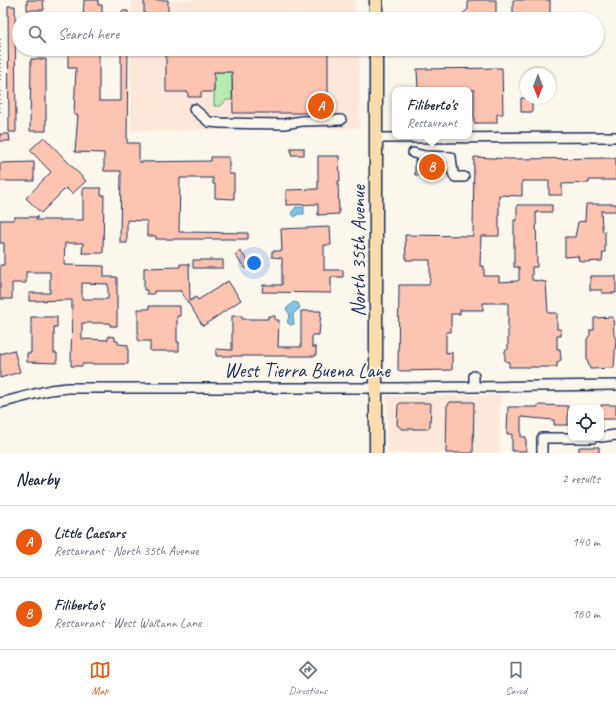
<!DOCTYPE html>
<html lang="en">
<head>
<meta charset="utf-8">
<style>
  body { margin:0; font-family:Caveat,sans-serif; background:#f2f2f3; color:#1f2937 }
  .controls { position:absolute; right:12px; bottom:12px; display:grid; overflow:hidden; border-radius:8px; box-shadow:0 1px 3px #0004 }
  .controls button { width:36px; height:36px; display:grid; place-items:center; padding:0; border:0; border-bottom:1px solid #e0e1e3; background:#fff; color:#1f2937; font:20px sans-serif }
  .compass { position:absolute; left:520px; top:68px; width:36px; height:36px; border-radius:50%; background:#fff; box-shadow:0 1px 3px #0004; rotate:180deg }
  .you { position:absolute; left:254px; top:263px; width:14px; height:14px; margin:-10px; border:3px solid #fff; border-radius:50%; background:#1a73e8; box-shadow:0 0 0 6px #1a73e833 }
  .badge { display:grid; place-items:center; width:26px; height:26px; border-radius:50%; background:#ea580c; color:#fff; font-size:13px; font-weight:700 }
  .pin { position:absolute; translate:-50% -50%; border:2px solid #fff; box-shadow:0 1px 4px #0006 }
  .popup { position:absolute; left:392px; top:87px; width:80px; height:52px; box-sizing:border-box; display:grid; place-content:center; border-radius:8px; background:#fff; filter:drop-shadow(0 1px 3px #0005); font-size:13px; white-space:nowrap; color:#747a83 }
  .popup b { font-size:15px; color:#1f2937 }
  .popup::after { content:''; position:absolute; left:50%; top:100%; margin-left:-8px; border:8px solid transparent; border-top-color:#fff }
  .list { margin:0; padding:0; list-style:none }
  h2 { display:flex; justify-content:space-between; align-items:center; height:52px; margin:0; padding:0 16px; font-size:17px }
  h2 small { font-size:13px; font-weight:400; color:#747a83 }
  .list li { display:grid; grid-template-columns:26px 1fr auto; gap:12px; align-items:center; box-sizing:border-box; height:72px; padding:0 16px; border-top:1px solid #e0e1e3 }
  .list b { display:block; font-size:15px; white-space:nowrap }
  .list p { margin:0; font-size:13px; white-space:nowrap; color:#747a83 }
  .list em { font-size:13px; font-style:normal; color:#747a83 }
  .icon { flex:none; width:22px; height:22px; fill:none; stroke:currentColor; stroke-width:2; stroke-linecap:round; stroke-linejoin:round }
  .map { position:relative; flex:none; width:616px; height:453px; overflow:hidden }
  .search { position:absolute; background:#fff; box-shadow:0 1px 3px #0004; left:12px; right:12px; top:12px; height:44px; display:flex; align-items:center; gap:10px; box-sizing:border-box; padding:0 14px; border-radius:22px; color:#747a83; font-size:15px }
  .sheet { height:196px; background:#fff }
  nav { display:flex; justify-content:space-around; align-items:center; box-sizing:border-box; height:56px; border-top:1px solid #e0e1e3; background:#fff; font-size:11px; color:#747a83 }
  nav a { display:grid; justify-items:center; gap:2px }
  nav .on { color:#ea580c }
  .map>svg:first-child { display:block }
  .built { fill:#fce8db }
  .green { fill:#b5edb0; stroke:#688e87 }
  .water { fill:#80c7e1; stroke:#588aad }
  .building { fill:#fdc4b2; stroke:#1b2f5e; fill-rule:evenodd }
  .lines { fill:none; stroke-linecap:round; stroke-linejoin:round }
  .minor-casing { stroke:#1b2f5e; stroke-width:12 }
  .major-casing { stroke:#1b2f5e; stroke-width:15 }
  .path { stroke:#1b2f5e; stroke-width:1.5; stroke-dasharray:1 3; stroke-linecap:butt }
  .minor { stroke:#fbf7ec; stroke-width:9 }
  .major { stroke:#f9deab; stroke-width:12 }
  .labels { text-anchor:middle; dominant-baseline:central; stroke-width:4; stroke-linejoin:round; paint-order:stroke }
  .street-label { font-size:20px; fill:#1b2f5e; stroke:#fbf7ec }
</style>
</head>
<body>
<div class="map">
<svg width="616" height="453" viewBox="0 0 616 453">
  <rect width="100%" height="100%" fill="#fbf7ec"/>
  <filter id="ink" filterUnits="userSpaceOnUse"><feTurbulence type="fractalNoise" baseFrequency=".025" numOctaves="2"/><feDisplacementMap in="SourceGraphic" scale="8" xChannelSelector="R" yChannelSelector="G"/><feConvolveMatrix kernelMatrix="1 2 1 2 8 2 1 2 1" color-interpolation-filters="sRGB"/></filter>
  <g filter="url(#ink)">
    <path class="built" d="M132,0H355V19H132Z
      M131,49H359L360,128L131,131Z
      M500,395V453H387V396Z"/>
    <path class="green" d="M214,72H232V100H226L221,106H214Z"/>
    <path class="water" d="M296,207H304V214H298L295,217L291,213Z
      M293,302L298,303L300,308L293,314L294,324L290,325L287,322L290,315L286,309Z"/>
    <path class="building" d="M27,0H43L44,10H27Z
      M84,0H98V5H102V19H83Z
      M144,0H168V19H144Z
      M468,0H496V19H457L468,9Z
      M513,0H550V19H513Z
      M8,6H15L16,132H9Z
      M122,11H128V19H122Z
      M68,49H99V101H121V49H128L127,143H139V162L211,161V157H229V174H234V199L215,198V184H213V178H180L179,232L248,233V239H156V236H147V221L127,220V243H120L121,171H104V153L75,152L78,115H74L76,68H68Z
      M166,49H328V113H233L232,72H214V92H201V97H188V92H166Z
      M31,59H46V131H30Z
      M502,68L503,114H497V123H474V90H418L417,69Z
      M521,98H532V112H521Z
      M0,134H9L10,141H0Z
      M44,137L86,181L72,194L66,188L41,213L26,198L51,172L30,150Z
      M291,148H304V155H291Z
      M318,156H339L340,181H338L339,214L318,215V204L286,205V190L318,189Z
      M474,157L510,159L616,158V180H589V183L562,184V195H549V181H522V196L499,195V236H481L480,266H484V276H499V282L517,281L519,280V267H514V220H517V205H552V212H536L537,267H532V280L546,282L548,313H557V329H561V336H557V349H560L561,360L557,362V367H509V362L505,361V351L508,349V303H483V310H460V314H451V332H446V353L452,352V370L398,371L399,285H429L430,280V260H406L405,235L473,236Z
      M415,160L446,163L447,174L415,175Z
      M34,162V181H0V163Z
      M83,188H101V195H104L103,253H82L83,243H65L64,265L104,266V277H117V326H110V323H82V339L108,340V336L115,337V341H118V344L128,345V364H82V366H71L72,300L29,301V293H50V272H26V283H12V299H0V265H4V243H0V220H14V217H38L35,220H83ZM82,283L108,284V299H82Z
      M586,204H616V211H601L602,227L603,232L605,231V252H603L602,261L584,262L579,261L578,256L565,257V237H575L578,222L585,221Z
      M330,227L331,245H324V270H343V277H331V293L262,292L263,285H282V258L272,257V251H282L281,229Z
      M240,251L254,268H245L235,255Z
      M193,260H223V268H193Z
      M180,264H189L190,301L196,297L198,300L228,281L241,300L203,326L180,290V291H154V294H147V290H144V268L180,267Z
      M590,276H616V293H602V290H590Z
      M149,306H180V316H177V342H179V351H150V341H138V309H149Z
      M301,311H321L319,335H312V347H316V356H216V349L232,350V316H242V319H268V316H275V320H279L278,347H301Z
      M31,317H57V327H54V353H57V363L27,362V353H31Z
      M613,317L614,335L616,339L614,368L590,369L587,360V339L590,335V330H594V318Z
      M14,350L20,372L0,378V354Z
      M450,402H474L473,453H446L447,406Z
      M400,403H431L430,426L428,429H402L397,425L398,405Z
      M538,405L568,406V425H554V420L521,417V437H526V451H512V434H507L508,407H538Z
      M601,405H616V419H601Z
      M579,447H599V453H579Z"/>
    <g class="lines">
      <defs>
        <path id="minor" d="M194,109L209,122L221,123L284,124L302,121L341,120
          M376,138L616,137
          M413,153L425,156L451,157L453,173L455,177H464
          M474,387V376
          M0,403L50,390L68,388H396L616,385
          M601,437L616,435
          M542,453V438H593"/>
        <path id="major" d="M376,0V19
          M376,453V49"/>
      </defs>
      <use href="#minor" class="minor-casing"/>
      <use href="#major" class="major-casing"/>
      <path class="path" d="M0,112V36"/>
      <use href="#minor" class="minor"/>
      <use href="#major" class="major"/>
    </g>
  </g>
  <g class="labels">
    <g class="street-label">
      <text transform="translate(358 251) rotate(-90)">North 35th Avenue</text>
      <text x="307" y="370">West Tierra Buena Lane</text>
    </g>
  </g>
</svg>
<div class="controls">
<button><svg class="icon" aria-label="locate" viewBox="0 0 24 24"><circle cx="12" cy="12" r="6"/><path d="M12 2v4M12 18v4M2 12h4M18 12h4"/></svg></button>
</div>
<svg class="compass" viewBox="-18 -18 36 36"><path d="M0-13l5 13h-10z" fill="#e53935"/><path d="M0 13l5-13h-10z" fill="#747a83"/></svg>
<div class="you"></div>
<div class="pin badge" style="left:321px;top:106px">A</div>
<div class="pin badge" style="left:432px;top:167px">B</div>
<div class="popup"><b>Filiberto's</b>Restaurant</div>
<div class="search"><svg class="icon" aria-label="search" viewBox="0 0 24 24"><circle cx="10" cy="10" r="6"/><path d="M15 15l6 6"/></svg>Search here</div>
</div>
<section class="sheet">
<h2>Nearby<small>2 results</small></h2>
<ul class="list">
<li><span class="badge">A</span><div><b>Little Caesars</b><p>Restaurant · North 35th Avenue</p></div><em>140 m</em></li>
<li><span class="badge">B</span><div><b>Filiberto's</b><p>Restaurant · West Waltann Lane</p></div><em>160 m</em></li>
</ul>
</section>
<nav>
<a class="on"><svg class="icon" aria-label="map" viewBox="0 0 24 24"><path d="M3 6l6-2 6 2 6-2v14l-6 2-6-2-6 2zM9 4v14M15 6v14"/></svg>Map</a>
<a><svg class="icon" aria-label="directions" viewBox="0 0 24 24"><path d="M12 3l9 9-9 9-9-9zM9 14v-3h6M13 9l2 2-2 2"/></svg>Directions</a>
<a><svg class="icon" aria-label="saved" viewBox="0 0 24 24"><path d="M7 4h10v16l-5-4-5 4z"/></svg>Saved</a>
</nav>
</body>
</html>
